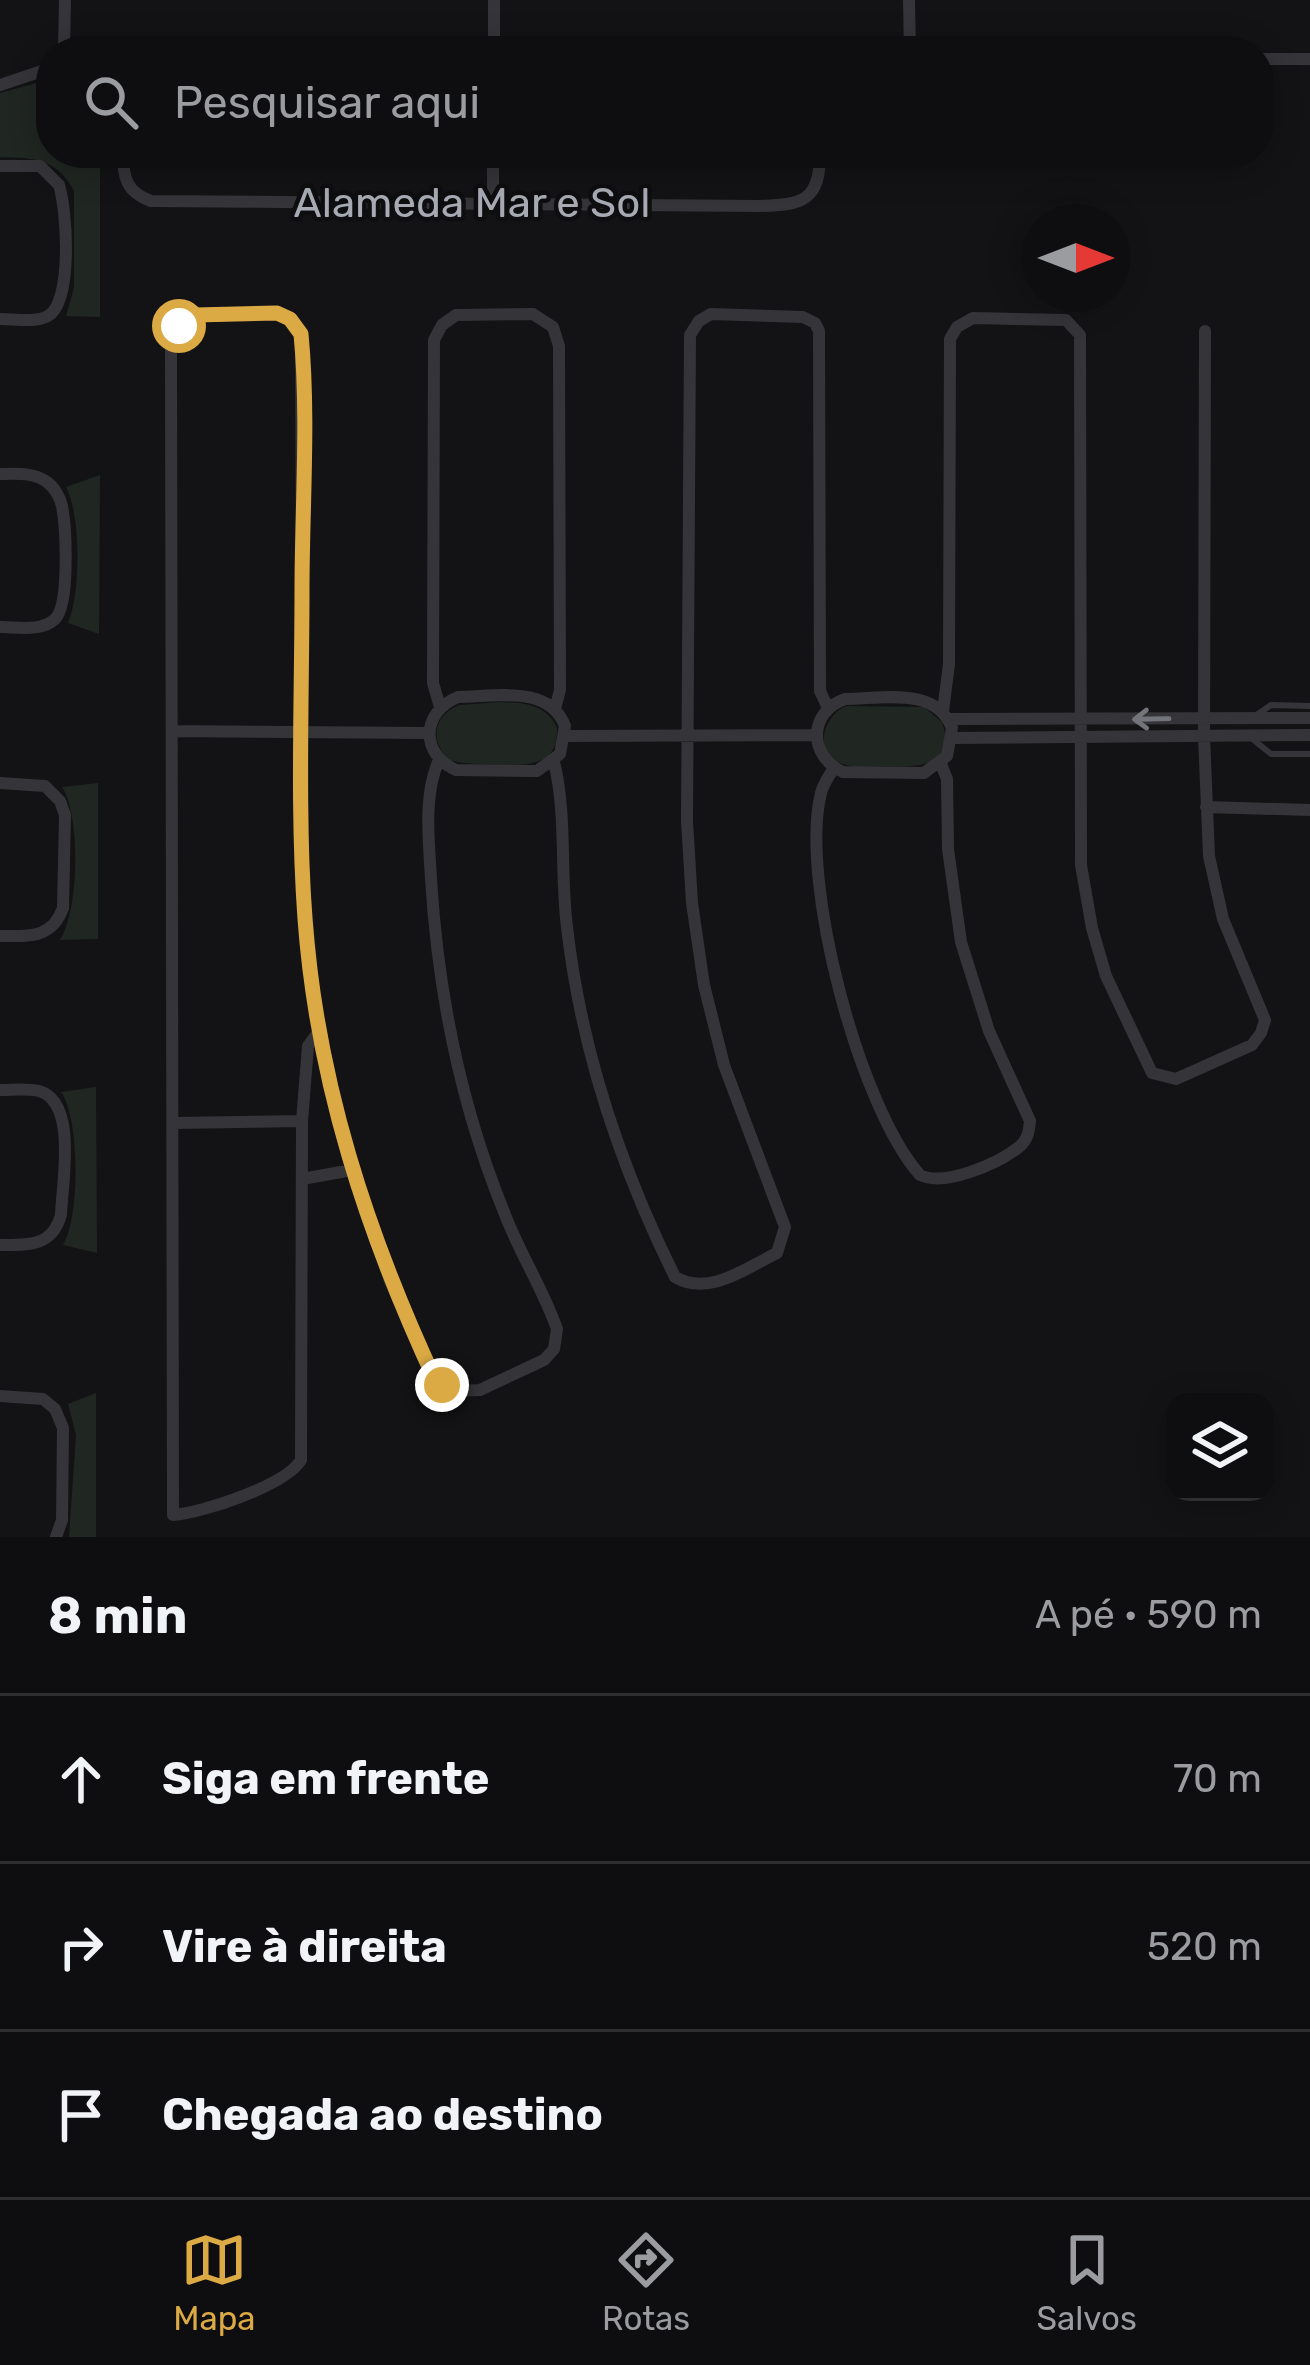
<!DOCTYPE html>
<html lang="pt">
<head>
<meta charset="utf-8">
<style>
  body { margin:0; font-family:Rubik,sans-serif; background:#171719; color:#f1f3f6 }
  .controls { position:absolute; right:36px; bottom:36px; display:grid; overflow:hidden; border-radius:24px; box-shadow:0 6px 30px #0003 }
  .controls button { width:108px; height:108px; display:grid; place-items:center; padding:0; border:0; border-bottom:3px solid #2e2e30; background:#0e0e10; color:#f1f3f6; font:60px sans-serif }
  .compass { position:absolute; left:1022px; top:204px; width:108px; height:108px; border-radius:50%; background:#0e0e10; box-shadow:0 6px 30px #0003; rotate:90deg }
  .stop { position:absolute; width:36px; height:36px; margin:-27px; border:9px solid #dcaa44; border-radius:50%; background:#fff }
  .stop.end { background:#dcaa44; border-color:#fff; box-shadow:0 3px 12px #0008 }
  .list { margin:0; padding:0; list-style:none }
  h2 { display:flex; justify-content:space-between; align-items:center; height:156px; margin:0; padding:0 48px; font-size:51px }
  h2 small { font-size:39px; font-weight:400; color:#9b9c9f }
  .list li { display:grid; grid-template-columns:78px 1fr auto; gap:36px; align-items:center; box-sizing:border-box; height:168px; padding:0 48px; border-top:3px solid #2e2e30 }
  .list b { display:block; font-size:45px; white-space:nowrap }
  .list em { font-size:39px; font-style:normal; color:#9b9c9f }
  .icon { flex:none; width:66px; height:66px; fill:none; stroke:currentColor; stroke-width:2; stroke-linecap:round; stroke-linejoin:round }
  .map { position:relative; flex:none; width:1310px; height:1537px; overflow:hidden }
  .search { position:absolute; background:#0e0e10; box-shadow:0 6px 30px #0003; left:36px; right:36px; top:36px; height:132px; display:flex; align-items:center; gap:30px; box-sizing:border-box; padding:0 42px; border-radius:48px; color:#9b9c9f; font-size:45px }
  .sheet { height:660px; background:#0e0e10 }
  nav { display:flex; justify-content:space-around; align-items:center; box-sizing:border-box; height:168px; border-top:3px solid #2e2e30; background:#0e0e10; font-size:33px; color:#9b9c9f }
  nav a { display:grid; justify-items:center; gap:6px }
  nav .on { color:#dcaa44 }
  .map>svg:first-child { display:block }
  .green { fill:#202621 }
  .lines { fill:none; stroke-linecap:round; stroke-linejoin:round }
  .lane { stroke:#353539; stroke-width:6 }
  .street { stroke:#353539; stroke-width:12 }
  .oneway { stroke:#74757c }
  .route { stroke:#dcaa44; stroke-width:15 }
  .labels { text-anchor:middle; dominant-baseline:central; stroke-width:9; stroke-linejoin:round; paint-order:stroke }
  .street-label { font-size:42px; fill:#a7aab3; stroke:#0e0e10 }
</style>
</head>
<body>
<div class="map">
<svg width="1310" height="1537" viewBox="0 0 1310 1537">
  <rect width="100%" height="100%" fill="#131315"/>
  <path class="green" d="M51,79V153H100V317L66,316L74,288V191C57,158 34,158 0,157V93Z
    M100,475L99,634L68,623C81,593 81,515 66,487Z
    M459,705C491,704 542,692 557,728C559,770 521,765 490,764C476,764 463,764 450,760C429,741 433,716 459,705Z
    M846,706L924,707L942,722C958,770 913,767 881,766C870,766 854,768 843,764C812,754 823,716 846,706Z
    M98,783V939L60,940C79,911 81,816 62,787Z
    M96,1087V1088L97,1253L63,1245C80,1218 80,1118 61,1092Z
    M96,1393V1537H69L76,1435L68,1404Z"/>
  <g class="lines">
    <path class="lane" d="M1252,718L1271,705L1310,706
      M1250,737L1271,754H1310"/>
    <path class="street" d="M909,0L910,51
      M64,51L65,0
      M494,51V0
      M1259,59H1310
      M0,85L51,68
      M123,153C123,177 126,192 151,201L759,206C803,205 820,201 820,153
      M493,153V203
      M0,166H40L59,185C67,210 73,302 48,316C35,323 15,319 0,319
      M0,474C16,474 33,472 47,482C54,487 60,497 62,506C66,527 70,605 55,619C42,632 17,627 0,627
      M458,697C494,697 549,684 565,726L560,754L537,771L456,770C420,754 421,712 458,697Z
      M845,699C882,699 936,686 952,728L947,756L924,773L843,772C808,756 808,712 845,699Z
      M440,707L433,683L434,340L442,325L456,315L533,314L553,327L559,346L560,690L555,709
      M943,711L949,664L950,339L957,327L973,318L1066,320L1080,335L1081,865L1092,928L1106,976L1152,1073L1176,1079L1252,1045L1261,1033L1265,1020L1223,919L1209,856L1204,736L1205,331
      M949,719L1310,718
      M172,731L428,733
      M566,736L816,735
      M953,738L1310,735
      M554,762C567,814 560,873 567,927C581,1050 620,1166 675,1277C709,1297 746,1268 777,1253L785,1227L724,1065L704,985L692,903L687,821L690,335L699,321L711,314L803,317L815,323L819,331L820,691L828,708
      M834,768C829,776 823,784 821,793C799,880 860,1109 920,1175C944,1187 998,1164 1019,1147C1028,1140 1029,1131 1030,1121L989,1031L961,942L948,849L947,779L941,764
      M0,783L45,786L60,801L65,815L63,908C52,939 28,936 0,936
      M1206,807L1310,810
      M319,1031L308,1046L302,1121L301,1460C286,1485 203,1513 173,1515L171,347L175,332L189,317L277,313L290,319L301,335L303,877L315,1006L343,1139L390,1281L436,1381L454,1391L480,1390L544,1360L554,1349L557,1329C543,1289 519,1252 504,1212C461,1106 438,993 431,879C429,841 423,795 439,760
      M0,1090C12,1090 27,1088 39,1091C78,1102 62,1183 61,1215C52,1247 28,1245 0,1245
      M173,1123L302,1121
      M302,1179L352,1170
      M0,1396L43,1399L55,1409L63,1428L62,1520L56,1537"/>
  </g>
  <defs><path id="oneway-shaft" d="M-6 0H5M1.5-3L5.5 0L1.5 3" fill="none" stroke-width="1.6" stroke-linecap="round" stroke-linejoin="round" transform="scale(3)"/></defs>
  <use class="oneway" href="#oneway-shaft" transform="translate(1151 719) rotate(179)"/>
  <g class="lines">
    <path class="route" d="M179,326L195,315L277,313L290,319L301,334C309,417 302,507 302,590C302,699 297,810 305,919C317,1082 367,1234 436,1382L442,1385"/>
  </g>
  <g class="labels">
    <g class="street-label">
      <text x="472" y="203">Alameda Mar e Sol</text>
    </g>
  </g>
</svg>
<div class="controls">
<button><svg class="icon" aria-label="layers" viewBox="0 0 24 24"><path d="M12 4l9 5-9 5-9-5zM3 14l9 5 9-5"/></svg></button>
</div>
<svg class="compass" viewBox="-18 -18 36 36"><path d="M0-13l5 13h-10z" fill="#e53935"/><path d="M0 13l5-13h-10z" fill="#9b9c9f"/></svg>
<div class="stop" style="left:179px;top:326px"></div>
<div class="stop end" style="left:442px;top:1385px"></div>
<div class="search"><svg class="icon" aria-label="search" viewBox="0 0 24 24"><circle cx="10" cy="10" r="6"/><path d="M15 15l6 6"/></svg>Pesquisar aqui</div>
</div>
<section class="sheet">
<h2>8 min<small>A pé · 590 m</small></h2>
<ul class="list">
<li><svg class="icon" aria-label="ahead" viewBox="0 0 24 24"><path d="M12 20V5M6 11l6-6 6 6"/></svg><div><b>Siga em frente</b></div><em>70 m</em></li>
<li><svg class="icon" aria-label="right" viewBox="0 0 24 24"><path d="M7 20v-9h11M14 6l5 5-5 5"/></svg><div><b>Vire à direita</b></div><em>520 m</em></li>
<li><svg class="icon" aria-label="arrive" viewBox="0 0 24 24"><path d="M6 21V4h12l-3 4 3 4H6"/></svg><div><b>Chegada ao destino</b></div></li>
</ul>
</section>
<nav>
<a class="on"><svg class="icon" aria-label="map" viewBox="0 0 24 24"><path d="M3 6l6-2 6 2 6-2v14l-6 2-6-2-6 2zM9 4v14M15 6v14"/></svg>Mapa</a>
<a><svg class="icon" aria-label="directions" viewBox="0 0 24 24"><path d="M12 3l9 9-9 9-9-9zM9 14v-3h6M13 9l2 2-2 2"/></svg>Rotas</a>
<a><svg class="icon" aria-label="saved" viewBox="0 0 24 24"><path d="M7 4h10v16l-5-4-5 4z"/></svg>Salvos</a>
</nav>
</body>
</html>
